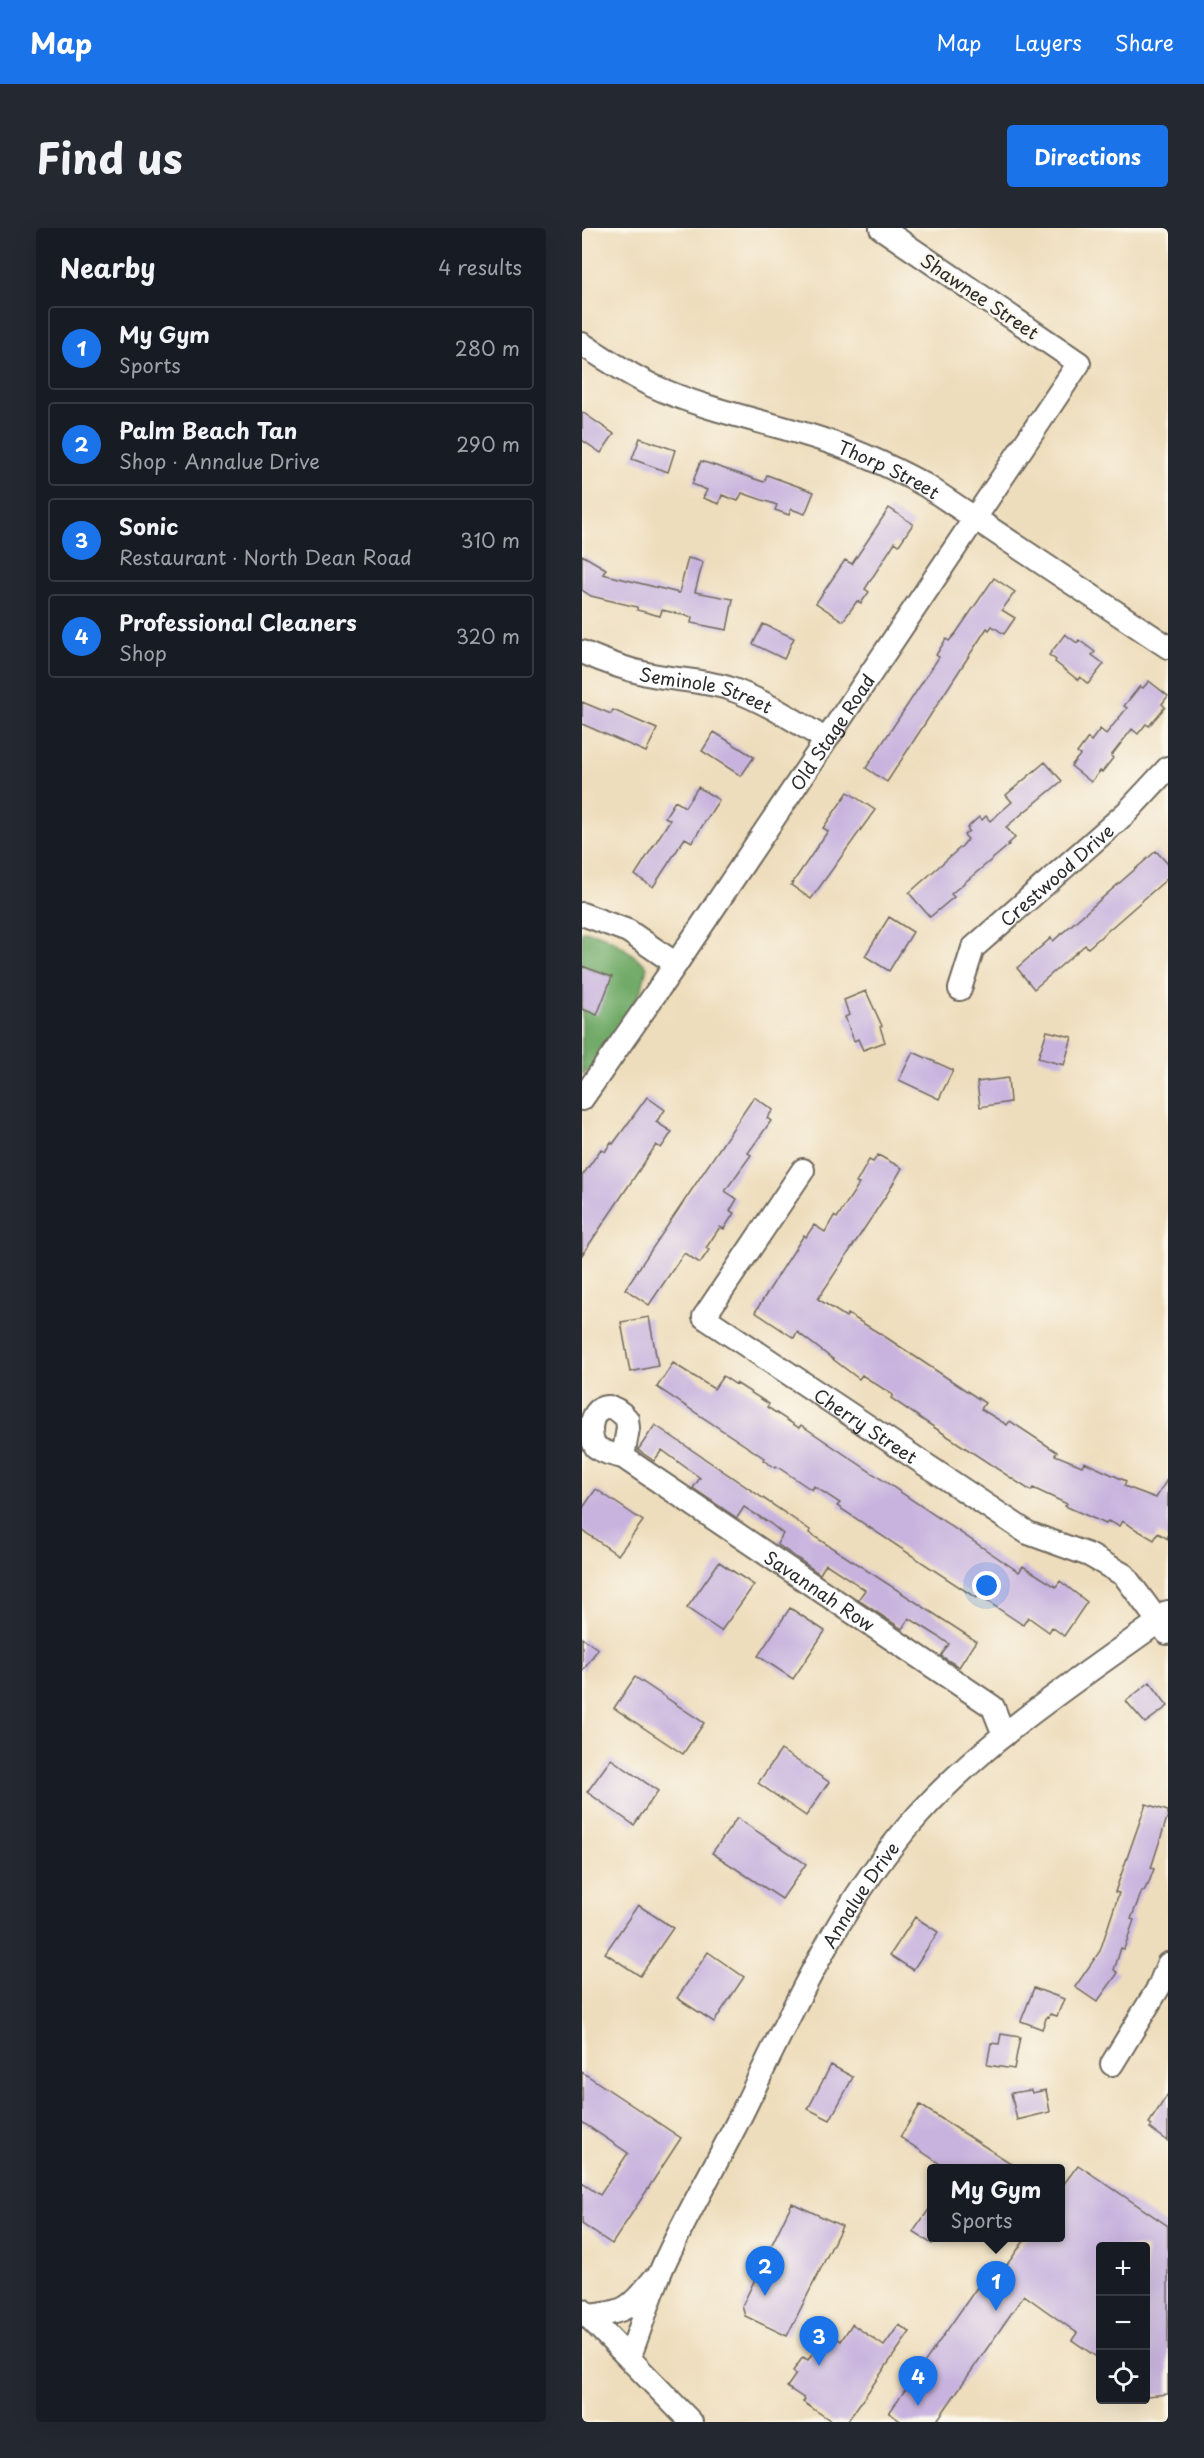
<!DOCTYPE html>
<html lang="en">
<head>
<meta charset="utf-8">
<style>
  body { margin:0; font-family:"Playpen Sans",sans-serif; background:#242831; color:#f1f3f6 }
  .controls { position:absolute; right:18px; bottom:18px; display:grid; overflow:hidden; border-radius:6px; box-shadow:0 6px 24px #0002 }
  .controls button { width:54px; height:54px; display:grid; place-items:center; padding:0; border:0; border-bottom:2px solid #363941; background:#171b24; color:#f1f3f6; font:30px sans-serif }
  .you { position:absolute; left:405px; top:1358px; width:21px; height:21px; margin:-15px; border:4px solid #fff; border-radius:50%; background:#1a73e8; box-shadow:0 0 0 9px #1a73e833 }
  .badge { display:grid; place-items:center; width:39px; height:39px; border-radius:50%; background:#1a73e8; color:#fff; font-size:20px; font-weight:700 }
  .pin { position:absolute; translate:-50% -50px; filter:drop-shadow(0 2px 3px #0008) }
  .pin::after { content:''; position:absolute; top:32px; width:21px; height:18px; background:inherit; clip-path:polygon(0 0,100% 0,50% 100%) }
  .popup { position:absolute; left:345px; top:1936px; width:138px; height:78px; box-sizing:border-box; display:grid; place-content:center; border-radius:6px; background:#171b24; filter:drop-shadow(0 2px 4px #0005); font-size:20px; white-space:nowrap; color:#9ea1a6 }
  .popup b { font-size:22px; color:#f1f3f6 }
  .popup::after { content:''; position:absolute; left:50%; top:100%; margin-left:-12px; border:12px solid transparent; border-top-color:#171b24 }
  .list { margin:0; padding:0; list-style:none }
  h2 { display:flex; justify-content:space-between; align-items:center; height:78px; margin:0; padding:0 24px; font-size:26px }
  h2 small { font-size:20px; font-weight:400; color:#9ea1a6 }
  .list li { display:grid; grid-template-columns:39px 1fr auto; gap:18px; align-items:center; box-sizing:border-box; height:84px; margin:0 12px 12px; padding:0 12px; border:2px solid #363941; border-radius:6px }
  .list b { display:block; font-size:22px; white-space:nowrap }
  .list p { margin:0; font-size:20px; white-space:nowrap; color:#9ea1a6 }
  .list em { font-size:20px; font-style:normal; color:#9ea1a6 }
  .icon { flex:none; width:33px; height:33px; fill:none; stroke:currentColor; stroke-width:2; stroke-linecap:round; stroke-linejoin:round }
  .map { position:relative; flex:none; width:586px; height:2194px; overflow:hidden; border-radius:6px }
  header { display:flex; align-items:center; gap:36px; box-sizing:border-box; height:84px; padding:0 30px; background:#1a73e8; color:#fff }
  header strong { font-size:28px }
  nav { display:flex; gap:33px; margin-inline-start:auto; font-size:21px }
  .intro { display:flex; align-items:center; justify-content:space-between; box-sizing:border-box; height:144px; padding:0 36px }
  h1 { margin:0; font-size:42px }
  .button { padding:15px 27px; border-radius:6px; background:#1a73e8; color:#fff; font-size:21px; font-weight:700 }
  main { display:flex; gap:36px; padding:0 36px }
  aside { flex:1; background:#171b24; border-radius:6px; box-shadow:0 6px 24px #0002 }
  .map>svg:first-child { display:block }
  .forest { fill:#72ab69; stroke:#4e6b4a; stroke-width:1.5 }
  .building { fill:#c8b3de }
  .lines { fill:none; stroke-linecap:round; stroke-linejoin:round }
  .minor-casing { stroke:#6f695e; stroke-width:26 }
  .minor { stroke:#fff; stroke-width:22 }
  .labels { text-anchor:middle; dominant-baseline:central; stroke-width:5; stroke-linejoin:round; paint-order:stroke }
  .street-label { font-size:18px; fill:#2b2b2b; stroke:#fbf7ec }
</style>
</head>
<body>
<header>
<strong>Map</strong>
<nav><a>Map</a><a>Layers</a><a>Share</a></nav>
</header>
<div class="intro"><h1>Find us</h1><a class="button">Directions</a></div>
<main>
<aside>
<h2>Nearby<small>4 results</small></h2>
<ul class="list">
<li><span class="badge">1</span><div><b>My Gym</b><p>Sports</p></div><em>280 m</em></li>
<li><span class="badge">2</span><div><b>Palm Beach Tan</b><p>Shop · Annalue Drive</p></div><em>290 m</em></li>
<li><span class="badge">3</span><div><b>Sonic</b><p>Restaurant · North Dean Road</p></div><em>310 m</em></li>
<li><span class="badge">4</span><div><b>Professional Cleaners</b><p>Shop</p></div><em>320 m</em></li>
</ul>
</aside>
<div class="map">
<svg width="586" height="2194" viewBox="0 0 586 2194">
  <rect width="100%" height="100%" fill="#fbf7ec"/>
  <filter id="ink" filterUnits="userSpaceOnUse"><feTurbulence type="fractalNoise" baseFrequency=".0167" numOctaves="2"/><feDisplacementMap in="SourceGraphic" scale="12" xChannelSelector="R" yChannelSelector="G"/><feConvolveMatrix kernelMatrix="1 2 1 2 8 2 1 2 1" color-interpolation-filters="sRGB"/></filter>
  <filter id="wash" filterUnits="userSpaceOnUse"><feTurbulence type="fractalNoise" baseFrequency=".008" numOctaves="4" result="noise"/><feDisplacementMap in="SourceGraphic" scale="24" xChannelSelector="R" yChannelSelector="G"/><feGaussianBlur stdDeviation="1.35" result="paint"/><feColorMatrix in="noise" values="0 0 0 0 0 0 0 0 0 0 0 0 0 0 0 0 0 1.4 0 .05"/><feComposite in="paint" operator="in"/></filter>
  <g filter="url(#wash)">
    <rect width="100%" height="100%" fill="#eeddbc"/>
    <path class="forest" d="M0,703C26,704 46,723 65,738L60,761L29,813L10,841L0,846Z"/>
    <g id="blocks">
      <path class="building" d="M0,184L32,206L19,225L0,212Z
        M58,210L93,222L86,244L50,231Z
        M119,233L182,254L185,247L232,264L223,286L209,281L207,287L193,282L195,277L160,265L156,273L140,267L137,276L121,270L125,262L110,256Z
        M307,280L331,296L317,317L313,314L283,361L287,364L279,375L275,373L261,393L234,375L263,332L270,336Z
        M0,327L24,341L21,346L97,365L106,330L121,334L113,364L151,371L145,402L109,395L110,389L80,382L78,388L55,382V379L9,368L0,362Z
        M412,350L433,364L420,382L433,390L422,406L410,398L407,402L405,400L305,554L284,540L357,429L354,427L364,411L367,413L374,405Z
        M181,396L212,410L202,431L171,416Z
        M483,406L495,415L497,412L513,424L510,427L522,436L506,456L498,449L496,452L473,434L474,432L467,427Z
        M567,453L586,468L580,476L583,479L567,498L564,496L556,506L550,501L529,528L531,530L520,544L518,543L509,554L489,538L498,527L495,525L506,510L509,513L518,501L524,506L545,480L542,478L558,458L561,460Z
        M0,474L29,486L31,482L75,501L64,524L0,496Z
        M132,504L172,529L159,548L120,523Z
        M463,534L480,553L424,599L433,610L426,616L427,617L369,666L372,669L348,689L327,665L380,618L386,611L382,607L387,603L385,600L397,589L400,592L404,588L408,593L430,574L424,567Z
        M116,559L137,572L110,614L103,610L71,659L53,647L88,592L83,589L93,573L103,579Z
        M266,564L293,582L229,671L209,657L246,603L241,600Z
        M574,623L586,636V650L506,720L503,717L452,761L435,740L469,710L471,713Z
        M307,689L331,704L307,743L283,728Z
        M0,738L30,749L15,787L0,781Z
        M284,763L300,798L298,799L303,814L281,822L276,811L272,813L263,789L267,787L262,772Z
        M465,803L490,809L482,837L456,830Z
        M331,824L371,842L357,871L317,852Z
        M426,850L428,874L398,879L395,854Z
        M65,869L83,882L74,894L90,904L79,920L74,917L0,1027V948L19,921L23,924L29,914L31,916Z
        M172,869L191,882L185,890L189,893L166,925L169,927L143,963L155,971L148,983L152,985L142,1001L138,999L124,1020L127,1022L118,1035L102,1025L67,1077L43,1061Z
        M296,927L320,940L305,966L236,1071L264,1089L266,1086L305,1110L403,1175L399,1181L425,1197L428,1193L475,1224L473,1227L500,1238L502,1234L544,1253L542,1258L574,1270L586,1250V1311L576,1305L572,1312L540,1293L537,1298L526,1293L524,1296L483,1278L485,1276L451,1260L449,1263L344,1194L309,1170L311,1167L280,1147L277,1151L215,1104L212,1110L173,1084L222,1007L224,1009L232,997L243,1004L252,988L255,990L277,956L274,955L287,932L291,934Z
        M67,1089L76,1138L48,1144L39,1094Z
        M91,1135L132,1161L141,1148L153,1156L154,1155L187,1176L185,1179L217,1200L219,1197L437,1344L441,1338L474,1359L478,1353L505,1374L482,1408L470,1399L467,1404L446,1389L441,1397L396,1367L394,1370L255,1278L258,1275L232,1258L230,1262L194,1238L193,1240L181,1232L182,1230L75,1159Z
        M73,1197L228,1302L227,1305L394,1413L377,1439L359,1428L367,1416L354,1407L327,1390L320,1401L276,1372L283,1362L270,1353L244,1336L238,1346L195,1316L201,1306L189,1296L162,1279L155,1290L111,1260L118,1250L80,1222L72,1233L56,1222Z
        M14,1261L61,1293L36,1327L0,1302V1281Z
        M137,1334L172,1357L139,1403L105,1380Z
        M208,1380L243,1403L211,1451L176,1428Z
        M0,1410L16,1421L0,1444Z
        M53,1449L122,1495L101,1526L32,1480Z
        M568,1454L586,1478L563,1495L544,1473Z
        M199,1522L247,1554L224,1588L176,1555Z
        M29,1531L76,1563L52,1597L5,1564Z
        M564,1576L586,1583V1587L569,1640L572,1641L566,1657H565L562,1663H560L549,1691L552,1692L542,1721L539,1720L532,1742L536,1745L515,1774L493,1759L518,1723L537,1665L533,1664Z
        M155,1590L224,1636L200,1671L130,1625Z
        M56,1677L91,1700L58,1748L23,1725Z
        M333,1689L356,1704L331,1742L308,1727Z
        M126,1724L162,1749L132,1794L95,1770Z
        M452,1760L482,1771L475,1788L468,1786L467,1789L465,1788L460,1801L439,1793Z
        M419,1806L438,1809L432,1841L405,1837L409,1815L417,1816Z
        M249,1837L271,1849L248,1892L226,1881Z
        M0,1844L99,1910L30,2016L0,1996V1955L18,1967L46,1925L0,1894Z
        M449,1862L450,1865L464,1862L468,1884L435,1892L429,1865Z
        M586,1866V1913L568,1900L570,1897L567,1895Z
        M338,1877L438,1941H366L318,1909Z
        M496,1937L586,1998V2166L564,2168V2019H519V2132L490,2112L495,2105L442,2067L354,2194H320L307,2185L410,2038L419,2045L444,2010H478V1961Z
        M210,1975L260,1998L205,2108L163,2088L160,2078Z
        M350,1977V2016L331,2004Z
        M270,2096L302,2118L317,2097L328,2104L265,2194H251L221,2174L223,2171L205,2159L214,2146L211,2143L221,2129L226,2132L245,2104L259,2113Z"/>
    </g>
  </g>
  <g filter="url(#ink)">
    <use href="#blocks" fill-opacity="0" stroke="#6f695e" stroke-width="1.5"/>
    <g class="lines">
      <defs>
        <g id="minor">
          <path id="s1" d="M0,116C23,131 46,146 71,158C121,181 177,192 229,208C269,220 306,237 343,257L586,419"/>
          <path id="s2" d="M0,424C21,433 42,441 65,446C92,452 120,452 146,460C181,472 212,492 243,511"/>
          <path d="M0,686L46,703L94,736"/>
          <path id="s3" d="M378,761L391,720L545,584L586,540"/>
          <path id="s4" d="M0,871L94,736L497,135L299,0"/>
          <path id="s5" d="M221,942L122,1089L446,1305L507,1327L542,1347L585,1405"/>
          <path id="s6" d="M41,1229L46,1200L45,1191C17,1159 0,1199 14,1219C22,1225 32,1227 41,1229L411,1479L422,1507"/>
          <path d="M530,1836L577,1759L586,1736"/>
          <path d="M0,2082L109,2194"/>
          <path d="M5,2088C44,2084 46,2082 71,2052"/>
          <path id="s7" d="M47,2130C59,2100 68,2068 81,2038C105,1985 136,1934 162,1881C212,1778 260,1671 337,1586C406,1510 494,1453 576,1394L586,1384"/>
        </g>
      </defs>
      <use href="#minor" class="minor-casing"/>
      <use href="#minor" class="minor"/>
    </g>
  </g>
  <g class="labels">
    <g class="street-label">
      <text transform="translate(398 68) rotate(34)">Shawnee Street</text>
      <text stroke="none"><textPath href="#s1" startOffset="333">Thorp Street</textPath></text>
      <text stroke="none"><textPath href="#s2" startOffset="130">Seminole Street</textPath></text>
      <text stroke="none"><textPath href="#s4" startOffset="444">Old Stage Road</textPath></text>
      <text stroke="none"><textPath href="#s3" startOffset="154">Crestwood Drive</textPath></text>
      <text stroke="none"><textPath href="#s5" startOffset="372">Cherry Street</textPath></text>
      <text stroke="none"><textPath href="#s6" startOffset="378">Savannah Row</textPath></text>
      <text stroke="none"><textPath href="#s7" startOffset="519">Annalue Drive</textPath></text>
    </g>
  </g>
</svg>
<div class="controls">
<button>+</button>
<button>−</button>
<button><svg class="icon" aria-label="locate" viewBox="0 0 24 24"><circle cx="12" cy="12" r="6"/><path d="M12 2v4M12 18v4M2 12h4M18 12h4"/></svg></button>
</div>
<div class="you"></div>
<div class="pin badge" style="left:414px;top:2083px">1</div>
<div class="popup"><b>My Gym</b>Sports</div>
<div class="pin badge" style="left:183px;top:2068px">2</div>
<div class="pin badge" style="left:237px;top:2138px">3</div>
<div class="pin badge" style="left:336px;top:2178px">4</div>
</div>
</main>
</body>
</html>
